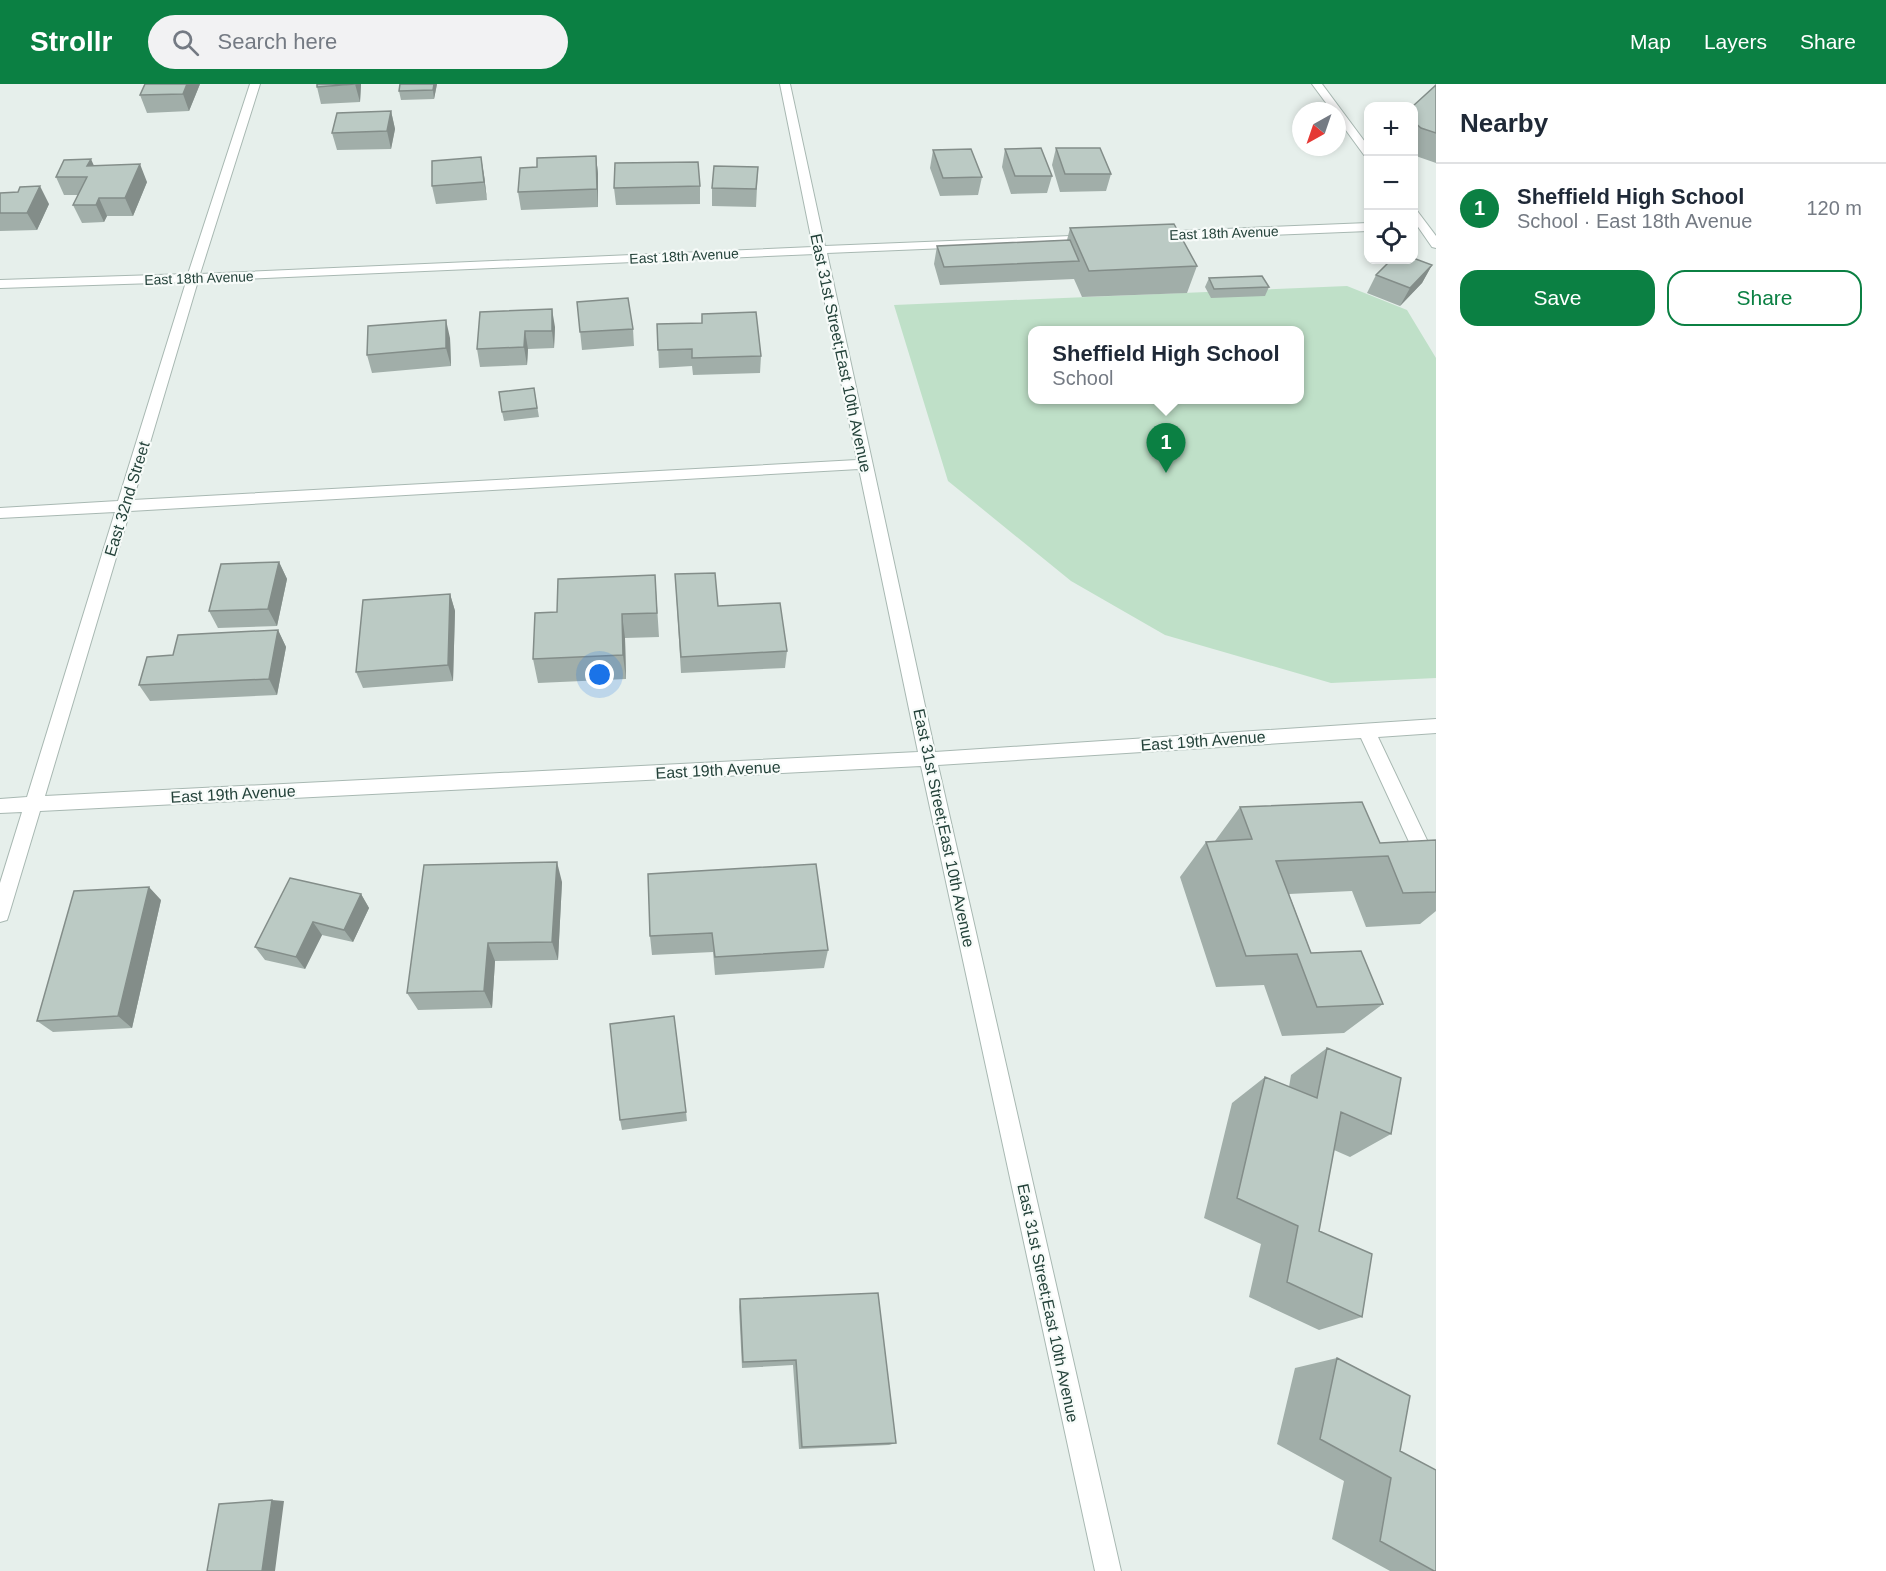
<!DOCTYPE html>
<html lang="en">
<head>
<meta charset="utf-8">
<style>
  body { margin:0; font-family:Helvetica,sans-serif; background:#f2f2f3; color:#1f2937 }
  .controls { position:absolute; right:18px; top:18px; display:grid; overflow:hidden; border-radius:12px; box-shadow:0 3px 9px #0003 }
  .controls button { width:54px; height:54px; display:grid; place-items:center; padding:0; border:0; border-bottom:2px solid #e0e1e3; background:#fff; color:#1f2937; font:30px sans-serif }
  .compass { position:absolute; left:1292px; top:18px; width:54px; height:54px; border-radius:50%; background:#fff; box-shadow:0 3px 9px #0003; rotate:220deg }
  .you { position:absolute; left:600px; top:591px; width:21px; height:21px; margin:-15px; border:4px solid #fff; border-radius:50%; background:#1a73e8; box-shadow:0 0 0 9px #1a73e833 }
  .badge { display:grid; place-items:center; width:39px; height:39px; border-radius:50%; background:#0b8043; color:#fff; font-size:20px; font-weight:700 }
  .pin { position:absolute; translate:-50% -50px; filter:drop-shadow(0 2px 3px #0008) }
  .pin::after { content:''; position:absolute; top:32px; width:21px; height:18px; background:inherit; clip-path:polygon(0 0,100% 0,50% 100%) }
  .popup { position:absolute; left:1028px; top:242px; width:276px; height:78px; box-sizing:border-box; display:grid; place-content:center; border-radius:12px; background:#fff; filter:drop-shadow(0 2px 4px #0005); font-size:20px; white-space:nowrap; color:#747a83 }
  .popup b { font-size:22px; color:#1f2937 }
  .popup::after { content:''; position:absolute; left:50%; top:100%; margin-left:-12px; border:12px solid transparent; border-top-color:#fff }
  .list { margin:0; padding:0; list-style:none }
  h2 { display:flex; justify-content:space-between; align-items:center; height:78px; margin:0; padding:0 24px; font-size:26px }
  h2 small { font-size:20px; font-weight:400; color:#747a83 }
  .list li { display:grid; grid-template-columns:39px 1fr auto; gap:18px; align-items:center; box-sizing:border-box; height:90px; padding:0 24px; border-top:2px solid #e0e1e3 }
  .list b { display:block; font-size:22px; white-space:nowrap }
  .list p { margin:0; font-size:20px; white-space:nowrap; color:#747a83 }
  .list em { font-size:20px; font-style:normal; color:#747a83 }
  .actions { display:flex; gap:12px; padding:18px 24px }
  .actions a { flex:1; padding:14px 0; border:2px solid #0b8043; border-radius:18px; text-align:center; font-size:21px; color:#0b8043 }
  .actions .main { background:#0b8043; color:#fff }
  .icon { flex:none; width:33px; height:33px; fill:none; stroke:currentColor; stroke-width:2; stroke-linecap:round; stroke-linejoin:round }
  .map { position:relative; flex:none; width:1436px; height:1487px; overflow:hidden }
  header { display:flex; align-items:center; gap:36px; box-sizing:border-box; height:84px; padding:0 30px; background:#0b8043; color:#fff }
  header strong { font-size:28px }
  nav { display:flex; gap:33px; margin-inline-start:auto; font-size:21px }
  .search { width:420px; height:54px; background:#f2f2f3; display:flex; align-items:center; gap:15px; box-sizing:border-box; padding:0 21px; border-radius:33px; color:#747a83; font-size:22px }
  main { display:flex }
  aside { flex:1; background:#fff }
  .map>svg:first-child { display:block }
  .green { fill:#bfe0c8; fill-rule:evenodd }
  .lines { fill:none; stroke-linecap:round; stroke-linejoin:round }
  .minor-casing { stroke:#a8b8b2; stroke-width:2 }
  .minor { fill:#fff; fill-rule:evenodd }
  .wall { fill:#a1aea9 }
  .shaded-wall { fill:#838d89 }
  .building { fill:#bbcac4; stroke:#838d89; stroke-width:1.5 }
  .labels { text-anchor:middle; dominant-baseline:central; stroke-width:4.5; stroke-linejoin:round; paint-order:stroke }
  .far-street-label { font-size:14px; fill:#24423a; stroke:#f7fbf9 }
  .street-label { font-size:16px; fill:#24423a; stroke:#f7fbf9 }
</style>
</head>
<body>
<header>
<strong>Strollr</strong>
<div class="search"><svg class="icon" aria-label="search" viewBox="0 0 24 24"><circle cx="10" cy="10" r="6"/><path d="M15 15l6 6"/></svg>Search here</div>
<nav><a>Map</a><a>Layers</a><a>Share</a></nav>
</header>
<main>
<div class="map">
<svg width="1436" height="1487" viewBox="0 0 1436 1487">
  <rect width="100%" height="100%" fill="#e6efeb"/>
  <path class="green" d="M1347,202L1407,226L1436,274V594L1331,599L1165,551L1071,497L948,397L894,221ZM1032,246H1300V316H1032Z"/>
  <g class="lines">
    <defs>
      <path id="minor" d="M250,0H260L200,190L813,163L780,0H790L825,162L1095,151V157L1091,158L827,169L935,668L1436,635V649L1378,653L1436,775V803L1429,801L1361,654L938,681L1121,1487H1095L921,682L40,727L9,830L7,836L0,838V799L22,728L0,729V715L27,713L115,428L0,434V424L118,417L186,198L0,204V196L188,190ZM815,170L857,376L133,416L198,197ZM859,385L918,668L45,712L130,427Z
        M1312,0H1322L1368,62V72L1364,71L1337,34V27H1332Z
        M1414,126L1418,128L1436,152V164L1432,163L1414,137Z
        M1368,139V147L1154,156L1148,152L1154,148Z"/>
    </defs>
    <use href="#minor" class="minor-casing"/>
    <use href="#minor" class="minor"/>
  </g>
  <path class="wall" d="M200,0L189,27L147,29L140,11Z
    M361,0L360,18L321,20L317,3Z
    M437,0L434,15L401,16L399,7Z
    M1436,1V79L1413,71V22Z
    M391,27L395,45L391,65L337,66L332,49Z
    M1056,64L1111,90L1106,107L1060,108L1052,81Z
    M1005,65L1052,92L1047,109L1011,110L1002,83Z
    M933,66L982,93L978,111L940,112L930,84Z
    M596,72L598,90V123L521,126L518,108L537,83Z
    M93,81L147,98L133,132H107L104,138L82,139L73,121L78,111H64L56,93Z
    M758,83L756,123L712,122V104Z
    M484,91L487,116L436,120L432,102Z
    M700,102V120L616,121L614,104Z
    M0,109L49,120L37,146L0,147Z
    M1070,144L1197,182L1187,209L1082,213L1074,195L940,201L934,180L937,162L1067,156Z
    M1432,181L1422,199L1400,222L1367,209L1376,191Z
    M1209,194L1269,203L1265,212L1211,214L1205,203Z
    M577,218L633,245L634,262L582,266Z
    M480,228L555,243L554,264L528,265L527,281L480,283L477,265Z
    M702,230L761,272L760,289L693,291L692,282L659,284L657,240L702,239Z
    M450,254L451,282L372,289L367,271Z
    M534,304L539,333L504,337L502,328Z
    M279,478L287,495L277,542L218,544L209,527Z
    M675,490L718,522L787,567L785,584L681,589Z
    M655,491L659,553L625,554L626,595L538,599L533,575L557,528Z
    M450,510L455,527L453,597L363,604L356,588Z
    M278,546L286,563L277,611L150,617L139,601Z
    M1240,723L1380,759L1436,756V827L1420,840L1366,843L1352,807L1289,810L1311,869L1383,920L1344,949L1282,952L1264,901L1216,903L1180,793L1206,758L1215,757Z
    M648,790L828,866L824,884L715,891L713,868L652,871L650,852Z
    M562,798L558,876L495,877L492,924L418,926L407,909Z
    M361,810L369,824L353,858L322,851L305,885L265,876L255,863Z
    M161,816L132,944L53,948L37,937Z
    M1327,964L1391,1050L1350,1073L1334,1066L1319,1147L1362,1233L1319,1246L1249,1213L1261,1160L1204,1134L1232,1019L1265,993L1289,1003L1291,991Z
    M686,1028L687,1037L622,1046L620,1036Z
    M740,1215L896,1359L889,1361L799,1365L793,1281L742,1284L739,1223Z
    M1337,1274L1400,1367L1436,1487H1390L1332,1455L1344,1397L1277,1360L1295,1284Z"/>
  <path class="shaded-wall" d="M187,0H200L189,27L183,10Z
    M355,0H361L360,18Z
    M434,0H437L434,15L433,6Z
    M391,27L395,45L391,65L387,47Z
    M596,72L598,90V123L597,105Z
    M481,73L484,91L487,116L484,98Z
    M91,75L99,93L87,82Z
    M140,80L147,98L133,132L125,114Z
    M40,102L49,120L37,146L27,129Z
    M99,114L107,132L104,138L96,121Z
    M1432,181L1422,199L1400,222L1410,204Z
    M552,225L555,243L554,264L552,247Z
    M446,236L450,254L451,282L446,264Z
    M525,247L528,265L527,281L524,263Z
    M279,478L287,495L277,542L268,525Z
    M450,510L455,527L453,597L448,581Z
    M622,530L625,554L626,595L623,571Z
    M278,546L286,563L277,611L269,595Z
    M557,778L562,798L558,876L552,858Z
    M149,803L161,816L132,944L118,932Z
    M361,810L369,824L353,858L344,846Z
    M313,838L322,851L305,885L296,873Z
    M488,859L495,877L492,924L484,907Z
    M272,1416L284,1417L275,1487H262Z"/>
  <path class="building" d="M145,0H187L183,10L140,11Z
    M317,0H355L317,3Z
    M400,0H434L433,6L399,7Z
    M1436,1V49L1421,44L1413,37V22Z
    M391,27L387,47L332,49L337,29Z
    M1041,64L1052,92H1015L1005,65Z
    M1056,64H1100L1111,90H1065Z
    M971,65L982,93L943,94L933,66Z
    M596,72L597,105L518,108L520,84L537,83V74Z
    M481,73L484,98L432,102V77Z
    M91,75L87,82L140,80L125,114H99L96,121H73L87,93H56L64,76Z
    M698,78L700,102L614,104L615,79Z
    M714,82L758,83L756,105L712,104Z
    M40,102L27,129H0V109L18,108L20,103Z
    M1174,140L1197,182L1089,187L1070,144Z
    M1070,156L1079,177L944,183L937,162Z
    M1413,174L1432,181L1410,204L1376,191L1391,176H1413Z
    M1262,192L1269,203L1214,205L1209,194Z
    M628,214L633,245L580,248L577,218Z
    M552,225V247H525L524,263L477,265L480,228Z
    M756,228L761,272L692,274V265L658,266L657,240L702,239V230Z
    M446,236V264L367,271L368,242Z
    M534,304L537,324L502,328L499,308Z
    M279,478L268,525L209,527L221,480Z
    M715,489L718,522L780,519L787,567L681,573L675,490Z
    M655,491L657,529L622,530L623,571L533,575L535,529L557,528L558,495Z
    M450,510L448,581L356,588L363,516Z
    M278,546L269,595L139,601L147,573L173,571L178,551Z
    M1362,718L1380,759L1436,756V808L1403,809L1388,772L1276,777L1311,869L1361,867L1383,920L1317,923L1297,870L1246,872L1206,758L1252,755L1240,723Z
    M557,778L552,858L488,859L484,907L407,909L424,781Z
    M816,780L828,866L715,873L712,849L650,852L648,790Z
    M290,794L361,810L344,846L313,838L296,873L255,863Z
    M149,803L118,932L37,937L74,807Z
    M674,932L686,1028L620,1036L610,940Z
    M1327,964L1401,994L1391,1050L1341,1028L1319,1147L1372,1170L1362,1233L1287,1198L1298,1142L1237,1114L1265,993L1317,1014Z
    M878,1209L896,1359L802,1363L796,1276L743,1278L740,1215Z
    M1337,1274L1410,1312L1400,1367L1436,1386V1487H1434L1380,1457L1391,1394L1320,1355Z
    M272,1416L262,1487H207L219,1420Z"/>
  <g class="labels">
    <g class="far-street-label">
      <text transform="translate(1224 149) rotate(-2)">East 18th Avenue</text>
      <text transform="translate(684 172) rotate(-3)">East 18th Avenue</text>
      <text transform="translate(199 194) rotate(-2)">East 18th Avenue</text>
    </g>
    <g class="street-label">
      <text transform="translate(841 269) rotate(78)">East 31st Street;East 10th Avenue</text>
      <text transform="translate(127 415) rotate(-73)">East 32nd Street</text>
      <text transform="translate(1203 657) rotate(-4)">East 19th Avenue</text>
      <text transform="translate(718 686) rotate(-3)">East 19th Avenue</text>
      <text transform="translate(233 710) rotate(-3)">East 19th Avenue</text>
      <text transform="translate(944 744) rotate(78)">East 31st Street;East 10th Avenue</text>
      <text transform="translate(1048 1219) rotate(78)">East 31st Street;East 10th Avenue</text>
    </g>
  </g>
</svg>
<div class="controls">
<button>+</button>
<button>−</button>
<button><svg class="icon" aria-label="locate" viewBox="0 0 24 24"><circle cx="12" cy="12" r="6"/><path d="M12 2v4M12 18v4M2 12h4M18 12h4"/></svg></button>
</div>
<svg class="compass" viewBox="-18 -18 36 36"><path d="M0-13l5 13h-10z" fill="#e53935"/><path d="M0 13l5-13h-10z" fill="#747a83"/></svg>
<div class="you"></div>
<div class="pin badge" style="left:1166px;top:389px">1</div>
<div class="popup"><b>Sheffield High School</b>School</div>
</div>
<aside>
<h2>Nearby<small></small></h2>
<ul class="list">
<li><span class="badge">1</span><div><b>Sheffield High School</b><p>School · East 18th Avenue</p></div><em>120 m</em></li>
</ul>
<div class="actions"><a class="main">Save</a><a>Share</a></div>
</aside>
</main>
</body>
</html>
